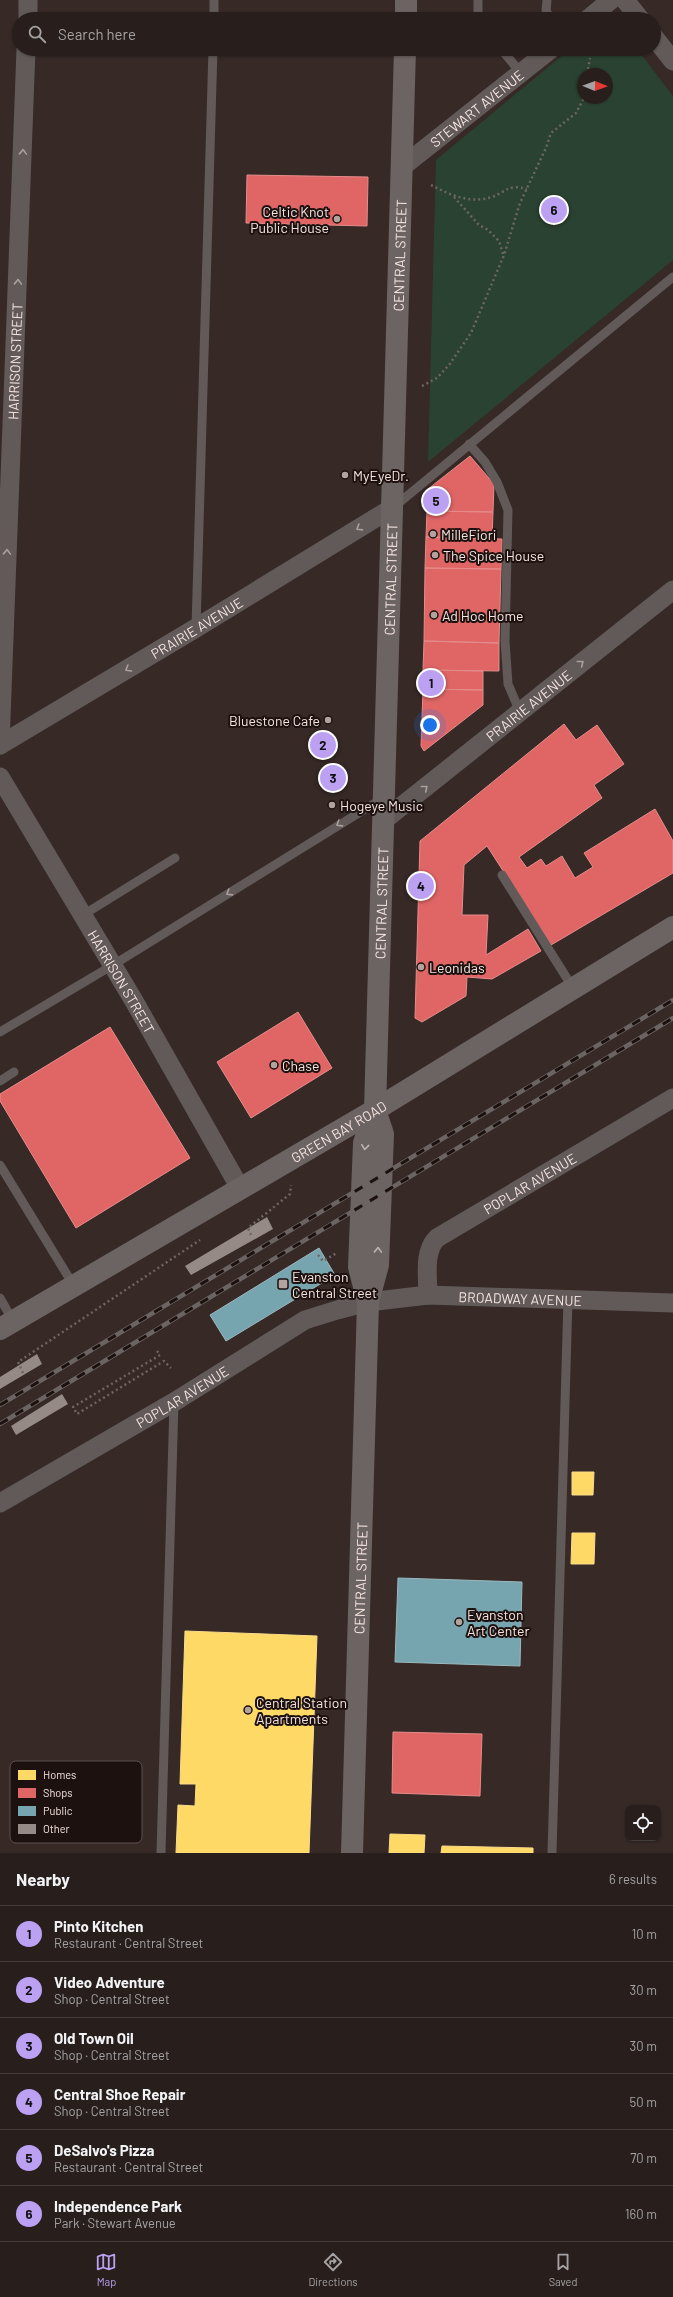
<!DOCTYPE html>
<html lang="en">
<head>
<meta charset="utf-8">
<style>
  body { margin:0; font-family:Barlow,sans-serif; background:#342c29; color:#f1f3f6 }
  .controls { position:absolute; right:12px; bottom:12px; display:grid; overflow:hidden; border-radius:8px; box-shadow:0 1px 3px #0004 }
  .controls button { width:36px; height:36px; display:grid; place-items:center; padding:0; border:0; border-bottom:1px solid #443d3b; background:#281f1c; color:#f1f3f6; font:20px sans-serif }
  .compass { position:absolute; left:577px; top:68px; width:36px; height:36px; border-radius:50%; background:#281f1c; box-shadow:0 1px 3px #0004; rotate:91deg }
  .you { position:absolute; left:430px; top:725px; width:14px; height:14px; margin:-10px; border:3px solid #fff; border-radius:50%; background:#1a73e8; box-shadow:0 0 0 6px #1a73e833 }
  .badge { display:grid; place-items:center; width:26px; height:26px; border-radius:50%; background:#bca0f2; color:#111; font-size:13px; font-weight:700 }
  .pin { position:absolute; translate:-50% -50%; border:2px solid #fff; box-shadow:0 1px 4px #0006 }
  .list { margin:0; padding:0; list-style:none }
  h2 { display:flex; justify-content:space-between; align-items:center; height:52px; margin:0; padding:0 16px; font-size:17px }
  h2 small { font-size:13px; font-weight:400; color:#a5a2a3 }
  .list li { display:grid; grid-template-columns:26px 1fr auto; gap:12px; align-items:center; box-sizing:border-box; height:56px; padding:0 16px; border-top:1px solid #443d3b }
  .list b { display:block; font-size:15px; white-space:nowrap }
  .list p { margin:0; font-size:13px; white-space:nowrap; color:#a5a2a3 }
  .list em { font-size:13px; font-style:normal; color:#a5a2a3 }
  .icon { flex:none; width:22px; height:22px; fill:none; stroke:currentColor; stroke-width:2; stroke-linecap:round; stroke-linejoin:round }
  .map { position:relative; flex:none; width:673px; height:1853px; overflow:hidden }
  .search { position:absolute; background:#281f1c; box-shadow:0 1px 3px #0004; left:12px; right:12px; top:12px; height:44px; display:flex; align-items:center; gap:10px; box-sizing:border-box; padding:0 14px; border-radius:22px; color:#a5a2a3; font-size:15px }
  .sheet { height:388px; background:#281f1c }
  nav { display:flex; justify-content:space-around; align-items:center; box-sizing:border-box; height:56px; border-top:1px solid #443d3b; background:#281f1c; font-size:11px; color:#a5a2a3 }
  nav a { display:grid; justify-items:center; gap:2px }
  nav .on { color:#bca0f2 }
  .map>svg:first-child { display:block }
  .green { fill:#2a4231; fill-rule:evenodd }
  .homes { fill:#ffd966; stroke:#fcdc8b }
  .shops { fill:#e06666; stroke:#e68c8b }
  .public { fill:#76a5af; stroke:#9cb8be }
  .building { fill:#968a87 }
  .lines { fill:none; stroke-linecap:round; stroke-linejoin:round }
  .path { stroke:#6d6563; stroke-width:2.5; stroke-dasharray:2 3; stroke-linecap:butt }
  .service { stroke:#615a58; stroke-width:9 }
  .minor { stroke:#615a58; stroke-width:19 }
  .secondary { stroke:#6c6462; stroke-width:22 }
  .rail-casing { stroke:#6c6462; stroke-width:4.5 }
  .rail { stroke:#1c110f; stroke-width:3; stroke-dasharray:9; stroke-linecap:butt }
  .oneway { stroke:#ab9f9c }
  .oneway2 { stroke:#beb1ae }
  .poi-dot { fill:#b2a39f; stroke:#1c110f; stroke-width:1.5 }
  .labels { text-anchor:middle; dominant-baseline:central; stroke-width:4; stroke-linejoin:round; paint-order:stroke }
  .street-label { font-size:14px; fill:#f5e4e0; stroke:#1c110f }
  .poi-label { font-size:14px; fill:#f5e4e0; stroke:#1c110f; text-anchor:start }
  .key { fill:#1c110f; stroke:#5d504e; stroke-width:1 }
  .key-label { font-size:11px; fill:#f5e4e0 }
</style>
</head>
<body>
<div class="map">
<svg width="673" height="1853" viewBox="0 0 673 1853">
  <rect width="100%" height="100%" fill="#362926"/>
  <path class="green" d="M570,49H637L673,96V260L428,462L436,160ZM583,74H607V98H583Z"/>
  <path class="homes" d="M572,1472H594L593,1495H572Z
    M572,1533H595L594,1564H571Z
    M185,1631L317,1636L309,1853H176L178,1805L195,1806L196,1784H180Z
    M390,1834L425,1835L424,1853H389Z
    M442,1846L533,1848V1853H441Z"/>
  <path class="shops" d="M247,175L368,177L367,226L246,223Z
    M470,456L494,484L493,512L427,511L428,489Z
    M427,511L493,512L492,539L426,537Z
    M426,537L502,539L501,569L425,568Z
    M425,568L501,569L499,643L424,641Z
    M424,641L499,643V671L423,670Z
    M423,670L483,671V690L423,689Z
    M423,689L483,690V705L424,751L421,746Z
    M564,724L576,740L597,725L624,764L594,785L602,798L519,857L527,868L541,859L546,866L562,856L575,878L593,867L584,853L655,809L673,841V873L551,945L487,846L464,865L462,915H488L486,955L528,929L541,951L492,979L467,977L466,996L422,1022L415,1018L420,841Z
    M298,1012L332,1068L251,1118L217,1062Z
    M110,1027L190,1158L76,1228L0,1101V1094Z
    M393,1732L482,1734L480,1796L392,1793Z"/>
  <path class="public" d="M319,1248L335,1275L226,1341L210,1315Z
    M398,1578L522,1582L520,1666L395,1662Z"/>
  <path class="building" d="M267,1217L273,1229L191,1275L185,1266Z
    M37,1354L42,1364L0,1389V1377Z
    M62,1394L68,1404L16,1435L11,1426Z"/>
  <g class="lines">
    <path class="path" d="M587,74L590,58
      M431,185C450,195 470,204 492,197C507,191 509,184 527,189
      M454,197L479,225L488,230L499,241L503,254
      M422,386L437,378L449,365L471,333L504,255L520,203L546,148L551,133L576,113L584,98
      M251,1235L248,1228L290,1194L291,1185
      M318,1255L323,1261L337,1253
      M157,1351L160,1355L73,1407L77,1414L164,1361L171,1368
      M23,1373L18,1362L200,1240"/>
    <path class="service" d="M547,0L546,11L551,19
      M214,19V0
      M478,19V0
      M501,49L521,73
      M469,444L485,462L497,482L508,510L505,641L508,684L520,712
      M395,506L673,277
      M196,627L213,49
      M502,875L573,988
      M83,915L175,858
      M0,1032L113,965L383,798
      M0,1081L14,1072
      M0,1165L74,1286
      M0,1298L13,1321
      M161,1853L174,1402
      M552,1853L568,1299"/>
    <g class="minor">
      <path d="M625,0L640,19"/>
      <path d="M28,19V0"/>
      <path d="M588,19L611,0"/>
      <path d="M654,37L673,61"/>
      <path id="s1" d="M402,167L551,49"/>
      <path id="s2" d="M0,745L26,49"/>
      <path id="s3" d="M0,745L196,628L392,508"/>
      <path id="s4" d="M0,777L134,1001L240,1188"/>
      <path id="s5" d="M383,821L673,590"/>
      <path id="s6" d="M428,1295C428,1277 423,1252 437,1238L673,1098"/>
      <path id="s7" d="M0,1503L174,1402L305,1320L337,1310L368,1302L428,1295L673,1303"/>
    </g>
    <g class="secondary">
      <path d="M406,19V0"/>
      <path id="s8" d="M368,1302L359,1267L364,1143L375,1110L405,49"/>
      <path id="s9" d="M0,1329L375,1110L673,927"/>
      <path id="s10" d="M352,1853L368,1302L378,1265L383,1134L375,1110"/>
    </g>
    <defs>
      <path id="rail" d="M0,1405L673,1000
        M0,1424L673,1018"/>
    </defs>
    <use href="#rail" class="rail-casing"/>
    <use href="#rail" class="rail"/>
  </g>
  <defs><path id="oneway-chevron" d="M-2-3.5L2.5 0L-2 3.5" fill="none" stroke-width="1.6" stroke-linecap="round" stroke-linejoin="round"/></defs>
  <g class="oneway">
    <use href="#oneway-chevron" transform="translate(23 152) rotate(-88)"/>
    <use href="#oneway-chevron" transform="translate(18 282) rotate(-88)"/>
    <use href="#oneway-chevron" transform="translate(359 528) rotate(148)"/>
    <use href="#oneway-chevron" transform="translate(7 552) rotate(-88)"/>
    <use href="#oneway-chevron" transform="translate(581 663) rotate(-38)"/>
    <use href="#oneway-chevron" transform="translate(128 669) rotate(149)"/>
    <use href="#oneway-chevron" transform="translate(425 788) rotate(-39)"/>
    <use href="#oneway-chevron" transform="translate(339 824) rotate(148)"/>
    <use href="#oneway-chevron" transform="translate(229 893) rotate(148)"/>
  </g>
  <g class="oneway2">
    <use href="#oneway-chevron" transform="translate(365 1147) rotate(96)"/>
    <use href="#oneway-chevron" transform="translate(378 1250) rotate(-88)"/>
  </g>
  <g class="poi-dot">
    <circle cx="337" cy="219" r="4"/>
    <circle cx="345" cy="475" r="4"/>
    <circle cx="433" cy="534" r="4"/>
    <circle cx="435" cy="555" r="4"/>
    <circle cx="434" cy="615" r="4"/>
    <circle cx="328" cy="720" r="4"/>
    <circle cx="332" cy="805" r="4"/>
    <circle cx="421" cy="967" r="4"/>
    <circle cx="274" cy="1065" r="4"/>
    <rect x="278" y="1279" width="10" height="10" rx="2"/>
    <circle cx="459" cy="1622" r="4"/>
    <circle cx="248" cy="1710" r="4"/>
  </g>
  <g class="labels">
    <g class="street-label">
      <text stroke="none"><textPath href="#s1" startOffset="95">STEWART AVENUE</textPath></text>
      <text stroke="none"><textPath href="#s8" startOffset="1050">CENTRAL STREET</textPath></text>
      <text stroke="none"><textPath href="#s2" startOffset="384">HARRISON STREET</textPath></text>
      <text stroke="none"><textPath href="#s8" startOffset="726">CENTRAL STREET</textPath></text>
      <text stroke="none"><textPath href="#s3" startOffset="229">PRAIRIE AVENUE</textPath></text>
      <text stroke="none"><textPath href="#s5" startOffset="186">PRAIRIE AVENUE</textPath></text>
      <text stroke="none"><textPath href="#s8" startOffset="402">CENTRAL STREET</textPath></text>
      <text stroke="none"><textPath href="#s4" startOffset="238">HARRISON STREET</textPath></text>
      <text stroke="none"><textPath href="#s9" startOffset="392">GREEN BAY ROAD</textPath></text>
      <text stroke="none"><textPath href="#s6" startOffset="167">POPLAR AVENUE</textPath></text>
      <text stroke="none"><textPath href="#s7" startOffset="574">BROADWAY AVENUE</textPath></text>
      <text stroke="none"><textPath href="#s7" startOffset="211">POPLAR AVENUE</textPath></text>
      <text stroke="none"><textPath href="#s10" startOffset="275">CENTRAL STREET</textPath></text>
    </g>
    <g class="poi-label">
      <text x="329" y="211" text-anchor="end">Celtic Knot<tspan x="329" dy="16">Public House</tspan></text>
      <text x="353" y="475">MyEyeDr.</text>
      <text x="441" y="534">MilleFiori</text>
      <text x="443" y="555">The Spice House</text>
      <text x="442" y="615">Ad Hoc Home</text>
      <text x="320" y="720" text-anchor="end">Bluestone Cafe</text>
      <text x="340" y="805">Hogeye Music</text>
      <text x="429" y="967">Leonidas</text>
      <text x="282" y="1065">Chase</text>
      <text x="292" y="1276">Evanston<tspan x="292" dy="16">Central Street</tspan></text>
      <text x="467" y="1614">Evanston<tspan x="467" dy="16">Art Center</tspan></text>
      <text x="256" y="1702">Central Station<tspan x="256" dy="16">Apartments</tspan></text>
    </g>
  </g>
  <rect x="10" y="1761" width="132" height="82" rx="6" class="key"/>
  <rect x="18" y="1770" width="18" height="10" fill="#ffd966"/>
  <rect x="18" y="1788" width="18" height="10" fill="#e06666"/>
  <rect x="18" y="1806" width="18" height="10" fill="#76a5af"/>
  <rect x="18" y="1824" width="18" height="10" fill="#968a87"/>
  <g class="key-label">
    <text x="43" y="1779">Homes</text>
    <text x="43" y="1797">Shops</text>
    <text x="43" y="1815">Public</text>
    <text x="43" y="1833">Other</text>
  </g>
</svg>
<div class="controls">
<button><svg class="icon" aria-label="locate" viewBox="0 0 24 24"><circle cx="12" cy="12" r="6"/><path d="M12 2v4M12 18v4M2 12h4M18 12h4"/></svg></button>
</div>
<svg class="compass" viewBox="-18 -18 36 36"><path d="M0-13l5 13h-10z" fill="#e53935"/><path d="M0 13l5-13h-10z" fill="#a5a2a3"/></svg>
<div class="you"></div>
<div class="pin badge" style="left:431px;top:683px">1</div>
<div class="pin badge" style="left:323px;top:745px">2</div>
<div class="pin badge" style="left:333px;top:778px">3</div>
<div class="pin badge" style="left:421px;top:886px">4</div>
<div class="pin badge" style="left:436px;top:501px">5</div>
<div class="pin badge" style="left:554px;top:210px">6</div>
<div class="search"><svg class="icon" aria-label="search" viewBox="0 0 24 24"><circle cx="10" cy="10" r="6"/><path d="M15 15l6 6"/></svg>Search here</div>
</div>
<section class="sheet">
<h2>Nearby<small>6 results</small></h2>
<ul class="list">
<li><span class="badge">1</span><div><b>Pinto Kitchen</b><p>Restaurant · Central Street</p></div><em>10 m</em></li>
<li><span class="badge">2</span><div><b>Video Adventure</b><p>Shop · Central Street</p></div><em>30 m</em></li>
<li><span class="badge">3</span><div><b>Old Town Oil</b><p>Shop · Central Street</p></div><em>30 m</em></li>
<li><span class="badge">4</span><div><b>Central Shoe Repair</b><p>Shop · Central Street</p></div><em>50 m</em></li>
<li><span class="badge">5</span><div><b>DeSalvo's Pizza</b><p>Restaurant · Central Street</p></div><em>70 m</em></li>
<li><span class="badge">6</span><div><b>Independence Park</b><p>Park · Stewart Avenue</p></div><em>160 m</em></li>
</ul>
</section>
<nav>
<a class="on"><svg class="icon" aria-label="map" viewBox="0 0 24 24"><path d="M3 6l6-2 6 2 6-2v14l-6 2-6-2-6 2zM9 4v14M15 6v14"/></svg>Map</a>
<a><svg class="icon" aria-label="directions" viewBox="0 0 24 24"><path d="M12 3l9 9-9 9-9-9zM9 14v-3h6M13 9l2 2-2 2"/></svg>Directions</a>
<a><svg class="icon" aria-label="saved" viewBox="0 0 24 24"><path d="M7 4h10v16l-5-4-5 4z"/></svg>Saved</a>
</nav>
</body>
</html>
